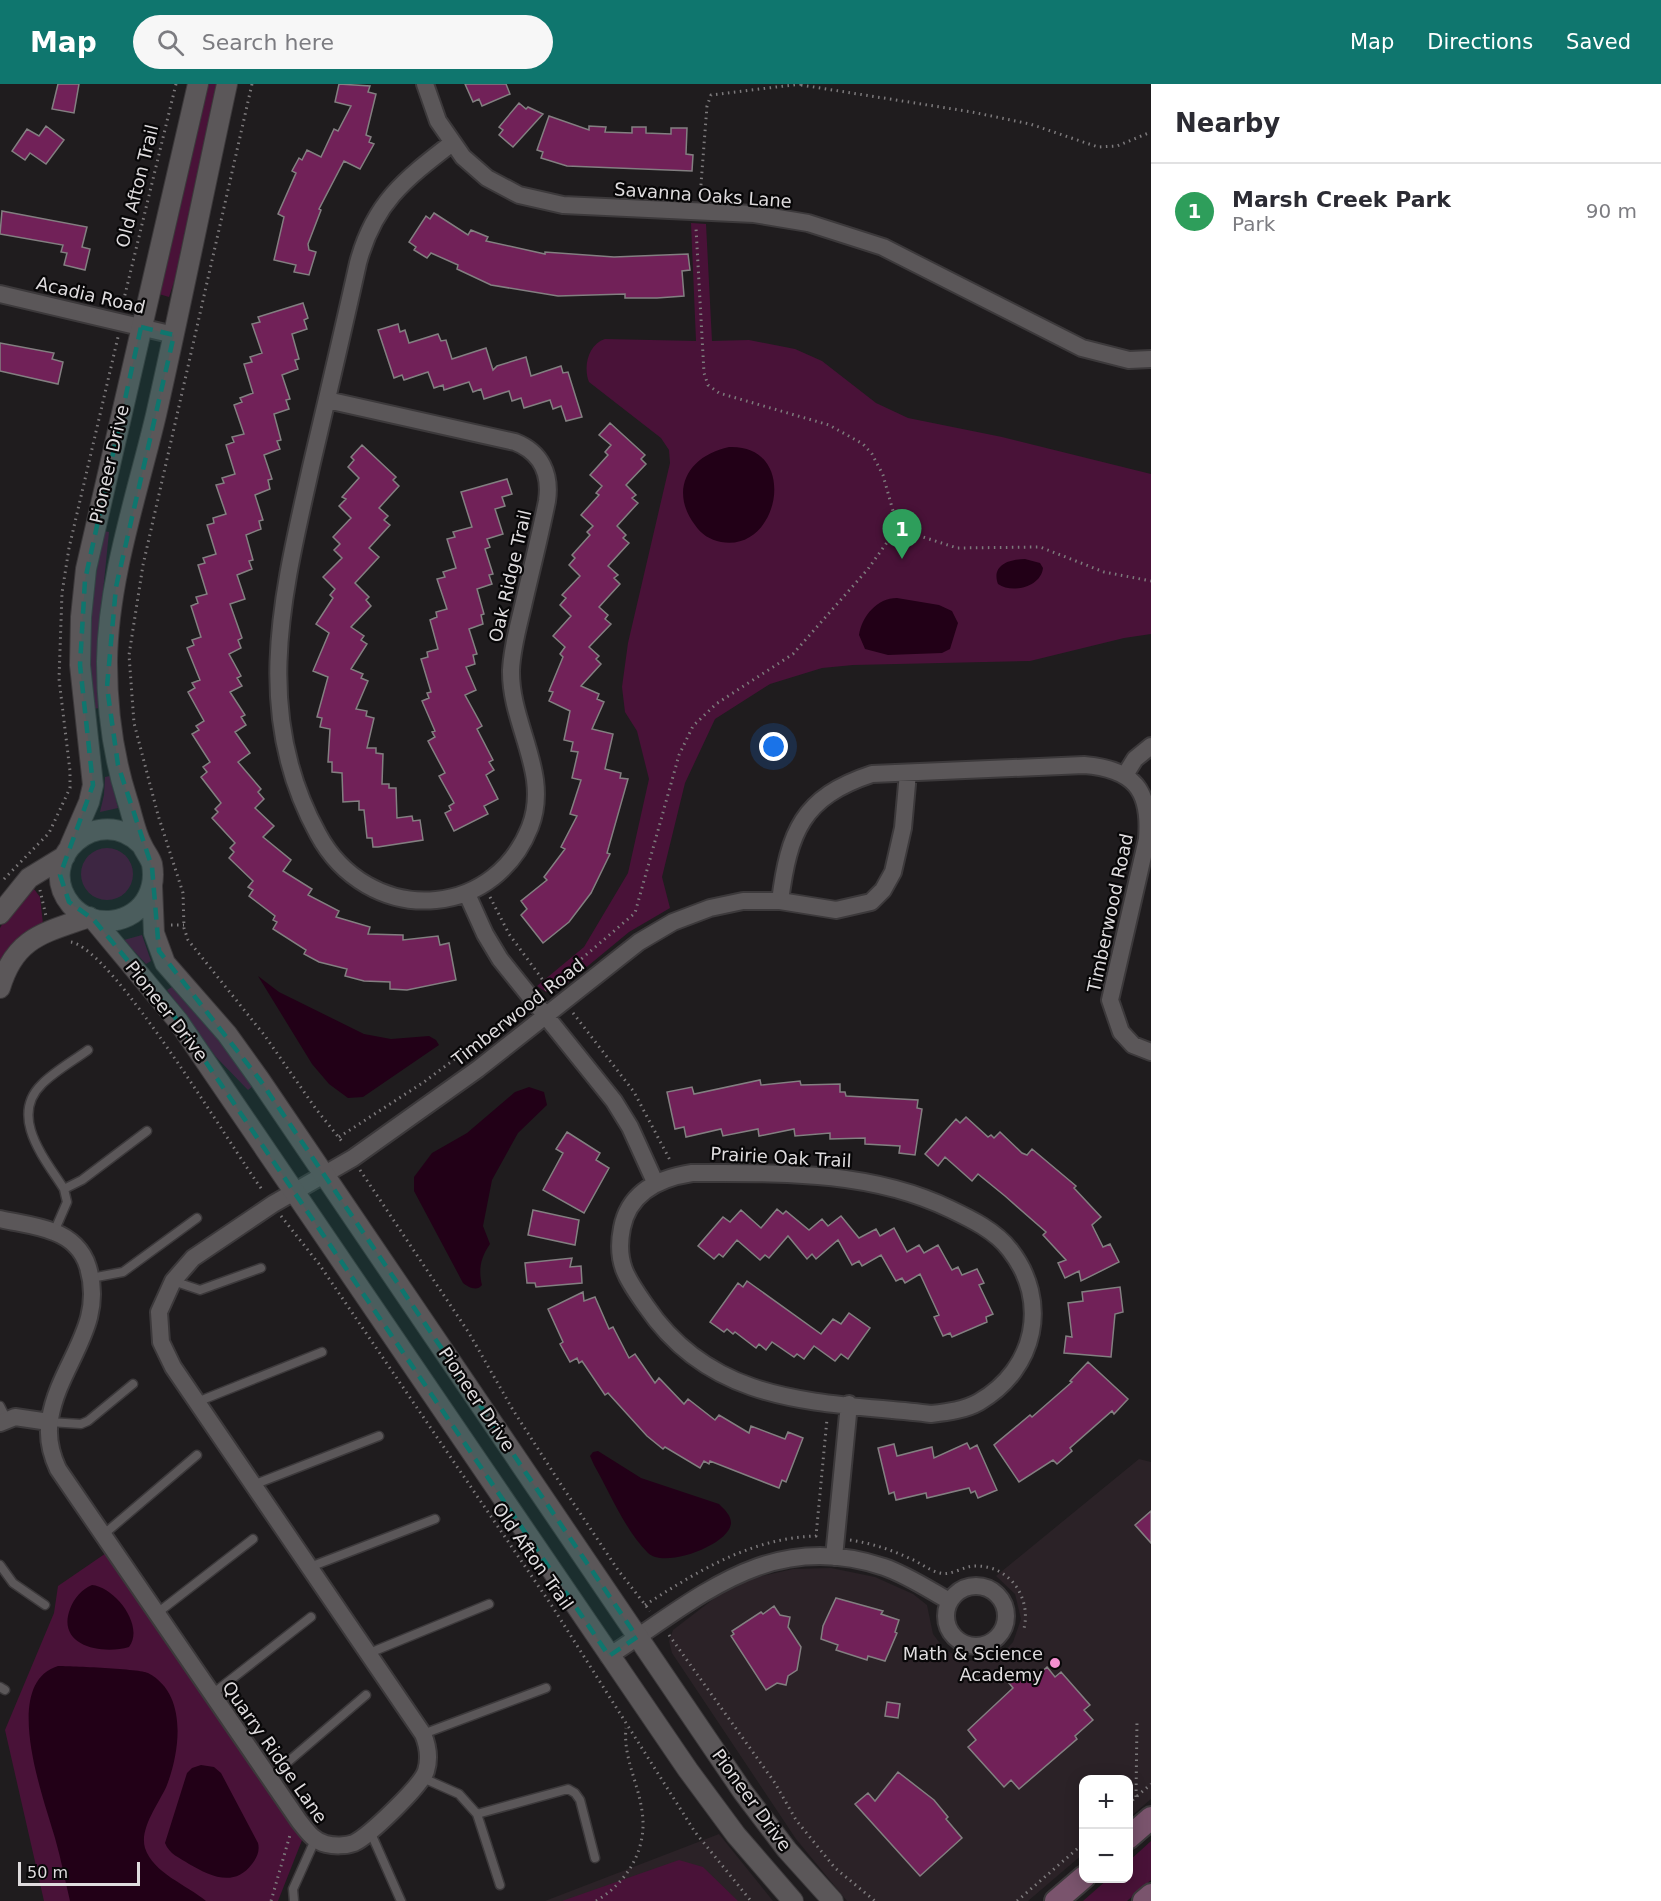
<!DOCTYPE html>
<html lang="en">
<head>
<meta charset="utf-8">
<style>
  body { margin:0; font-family:"DejaVu Sans",sans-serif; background:#f7f7f7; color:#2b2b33 }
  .controls { position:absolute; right:18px; bottom:18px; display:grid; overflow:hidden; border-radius:12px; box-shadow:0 3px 15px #0003 }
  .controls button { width:54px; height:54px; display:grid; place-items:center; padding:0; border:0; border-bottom:2px solid #e1e1e2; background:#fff; color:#2b2b33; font:30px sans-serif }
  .scale { position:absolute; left:18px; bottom:15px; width:122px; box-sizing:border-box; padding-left:6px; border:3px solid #dfdcde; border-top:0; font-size:16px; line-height:21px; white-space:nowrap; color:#dfdcde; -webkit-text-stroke:4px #080708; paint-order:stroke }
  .you { position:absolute; left:774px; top:663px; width:21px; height:21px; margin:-15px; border:4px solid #fff; border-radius:50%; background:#1a73e8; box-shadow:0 0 0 9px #1a73e833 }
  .badge { display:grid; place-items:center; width:39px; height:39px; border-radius:50%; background:#0f766e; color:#fff; font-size:20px; font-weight:700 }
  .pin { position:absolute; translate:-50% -50px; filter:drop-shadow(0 2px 3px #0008) }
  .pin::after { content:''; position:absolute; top:32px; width:21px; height:18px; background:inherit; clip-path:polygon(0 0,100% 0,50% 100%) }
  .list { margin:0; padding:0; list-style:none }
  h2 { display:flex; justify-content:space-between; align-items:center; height:78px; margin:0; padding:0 24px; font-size:26px }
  h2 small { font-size:20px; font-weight:400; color:#7c7c81 }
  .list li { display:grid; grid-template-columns:39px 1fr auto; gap:18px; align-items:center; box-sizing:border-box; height:96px; padding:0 24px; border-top:2px solid #e1e1e2 }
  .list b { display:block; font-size:22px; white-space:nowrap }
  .list p { margin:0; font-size:20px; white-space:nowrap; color:#7c7c81 }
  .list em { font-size:20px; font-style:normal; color:#7c7c81 }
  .icon { flex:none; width:33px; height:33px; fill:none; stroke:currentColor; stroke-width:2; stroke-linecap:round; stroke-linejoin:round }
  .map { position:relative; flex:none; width:1151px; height:1817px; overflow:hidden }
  header { display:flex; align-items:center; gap:36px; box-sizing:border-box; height:84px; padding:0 30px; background:#0f766e; color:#fff }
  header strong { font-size:28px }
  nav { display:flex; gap:33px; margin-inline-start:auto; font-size:21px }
  .search { width:420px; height:54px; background:#f7f7f7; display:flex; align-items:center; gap:15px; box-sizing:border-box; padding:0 21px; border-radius:33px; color:#7c7c81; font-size:22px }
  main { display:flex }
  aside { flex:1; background:#fff }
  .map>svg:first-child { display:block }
  .built { fill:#2b2227 }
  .green { fill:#491238 }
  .water { fill:#220017 }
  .building { fill:#712158; stroke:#837f81; stroke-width:1.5 }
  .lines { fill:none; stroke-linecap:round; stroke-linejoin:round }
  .service-casing { stroke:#3c393b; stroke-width:11 }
  .minor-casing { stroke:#3c393b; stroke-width:20 }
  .tertiary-casing { stroke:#3c393b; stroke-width:22 }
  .secondary-casing { stroke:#3c393b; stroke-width:26 }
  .path { stroke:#7d7a7c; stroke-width:3; stroke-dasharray:1.5 4.5; stroke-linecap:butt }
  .service { stroke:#5b5759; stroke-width:8 }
  .minor { stroke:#5b5759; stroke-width:16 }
  .tertiary { stroke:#5b5759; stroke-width:20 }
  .secondary { stroke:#7a546d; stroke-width:22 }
  .marked { fill:#0f766e; fill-opacity:0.2; stroke:#0f766e; stroke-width:4.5; stroke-dasharray:12 8; stroke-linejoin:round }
  .poi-dot { fill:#f590d1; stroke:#080708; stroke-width:2 }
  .labels { text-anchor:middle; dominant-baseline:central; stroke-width:4.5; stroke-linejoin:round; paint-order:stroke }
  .street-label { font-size:18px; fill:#dfdcde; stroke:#080708 }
  .poi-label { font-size:18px; fill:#dfdcde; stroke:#080708; text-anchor:end }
</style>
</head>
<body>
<header>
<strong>Map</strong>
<div class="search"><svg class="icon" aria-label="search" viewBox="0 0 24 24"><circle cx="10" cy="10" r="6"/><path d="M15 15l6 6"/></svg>Search here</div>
<nav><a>Map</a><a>Directions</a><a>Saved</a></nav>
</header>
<main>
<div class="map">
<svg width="1151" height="1817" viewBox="0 0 1151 1817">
  <rect width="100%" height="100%" fill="#1f1c1e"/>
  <path class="built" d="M1139,1375L1151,1378V1715L1129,1734L1128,1696H1084L1083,1770L1028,1817H847L796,1755L672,1569L669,1557L673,1546L716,1513L753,1494L793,1485L831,1484L875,1493L913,1510L927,1521L933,1550L945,1566L966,1577L990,1575L1003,1569L1013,1558L1021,1535L1015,1510L996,1492Z
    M719,1750L773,1817H545Z"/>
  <path class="green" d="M208,0H218L177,189L169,213L159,210Z
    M691,139L706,140L712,257L749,256L795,265L822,277L876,319L908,334L1002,353L1151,390V550L1124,554L1030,577L853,581L822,584L770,600L715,635L685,699L662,793L670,824L629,848L560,905L546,908L537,902L584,863L628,789L649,695L637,647L625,628L622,603L628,559L670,379L669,366L661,354L589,298C583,283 588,260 605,255L696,257Z
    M104,447L109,448L100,537L99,624L93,625C87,564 91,506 104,447Z
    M110,692L118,724L100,728L104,711L105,693Z
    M81 790a26 26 0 1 1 52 0a26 26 0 1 1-52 0Z
    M31,801L40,813L43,840L0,884V844L10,826Z
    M142,851L151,877L146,880L124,856Z
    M172,903L207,941L253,1002L248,1006L216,973L167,906Z
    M112,1465L306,1746L278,1817H44L5,1646L54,1529L58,1502Z
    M1151,1757V1796L1127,1817H1083L1108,1795L1128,1794L1129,1777Z
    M679,1776L703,1783L738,1817H562Z"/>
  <path class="water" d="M729,363C800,360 780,469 721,458C710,456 701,450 695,441C668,405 690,371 729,363Z
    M1025,475L1040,479L1043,484C1041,503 1012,510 998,500C991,481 1009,475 1025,475Z
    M897,514L939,521L952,527L958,539L950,565L942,569L888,571L865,565L859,551C862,532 877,514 897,514Z
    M258,892L279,908L364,950L391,955L429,952L436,956L439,961L363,1013L348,1014L329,1000L312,980Z
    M529,1003L544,1008L547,1021L518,1049L492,1096L483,1142L490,1160C481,1173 478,1185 482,1201C477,1208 468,1203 463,1199L414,1107V1093L432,1069L467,1049L515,1008Z
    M598,1367L641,1394L719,1420C724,1425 731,1431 731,1439C730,1461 664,1485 648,1469C625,1446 610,1409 594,1381L590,1372L593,1368Z
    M92,1501C115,1503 145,1542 129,1563C102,1571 56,1562 70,1525C74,1514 82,1505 92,1501Z
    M58,1582C70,1582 141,1585 148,1589C188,1610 180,1667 167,1701C160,1718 139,1744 145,1764C153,1789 187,1801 206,1817H70C65,1796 61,1775 55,1754C44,1715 0,1600 58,1582Z
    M201,1681L214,1683L221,1689L258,1759C260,1767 257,1773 252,1780C234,1804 210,1792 189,1780C180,1774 169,1770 165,1759L187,1689L192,1684Z"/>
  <path class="building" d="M58,0H79L74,29L52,25Z
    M339,0L370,2L368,8L376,10L366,51L371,53L369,58L374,60L360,85L344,77L319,125L321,126L308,160L309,166L316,168L309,191L294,188L296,181L274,176L284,133L278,130L296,89L292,87L299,74L302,76L307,66L321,73L334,45L338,47L351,22L335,18Z
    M465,0H506L510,10L482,22L479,15L473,18Z
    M519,19L526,25L528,23L543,30L513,63L499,51L503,46L499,43Z
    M549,32L589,46V42L606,43L605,48L632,49V43H646V49L671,50V44H687L686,70L693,71L692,87L567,82L541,74L543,68L537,66Z
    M46,42L64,56L46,80L30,69L25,76L12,67L27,45L39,52Z
    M2,127L87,143L82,163L90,165L85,186L64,181L67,169L61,168L63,161L0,150Z
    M434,129L468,151L471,146L488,153L486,157L545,170V168L614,173L688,170L690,186L682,187L684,212L657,214H625V210L558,212L491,201L457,185L458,181L431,169L427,174L414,166L416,163L409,158L426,132L430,135Z
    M303,219L308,234L304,236L307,245L292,250L299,275L295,276L298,285L282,291L290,315L286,316L289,325L274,330L281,356L277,357L280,365L264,371L272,395L268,396L270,405L255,411L263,436L259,437L261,445L246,451L253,476L249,477L252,485L237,491L245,515L230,520L242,554L238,556L241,564L229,570L241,592L237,594L242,602L230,608L245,631L241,633L246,641L235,648L250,669L238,678L261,705L258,708L264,715L255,724L274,742L263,753L291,776L283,787L312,805L308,811L339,827L336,833L370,843L368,850L403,851V856L438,852L440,861L449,859L456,896L407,906L390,905V898L364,897L345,892L347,885L319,878L304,870L306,866L273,845L277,838L273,836L275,832L249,812L253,806L248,803L253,797L229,774L234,768L230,764L235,759L212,734L218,728L215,725L221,719L201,693L207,688L203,683L210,678L192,650L199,646L196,642L204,637L188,608L195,604L192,599L200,596L187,564L194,561L192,556L201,553L191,522L198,519L196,513L207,510L198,481L205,479L203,474L216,470L207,441L214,439L213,434L226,430L216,401L224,399L222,394L235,390L226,361L234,358L232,353L244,350L234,321L242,318L240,314L253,309L244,280L252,278L250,273L262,269L252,240L260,238L258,233Z
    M398,240L400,248L405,246L409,259L438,250L441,257L446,256L452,275L486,264L493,286L497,282L526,273L531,292L561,282L563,289L568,288L582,333L566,337L561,322L553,325L550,316L524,324L521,314L512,317L509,307L484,315L481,305L473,308L469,298L444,306L443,301L434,304L428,288L404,296L402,291L394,294L378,246Z
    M0,259L54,269L52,275L63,278L58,300L0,287Z
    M610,339L645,371L641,375L646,380L626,401L636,411L632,414L638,419L617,442L626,451L623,454L629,459L608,482L618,491L614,494L620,500L599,523L608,531L605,535L611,540L589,563L599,572L596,575L601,580L581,602L599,610L597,615L604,618L592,645L613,650L605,685L621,689L620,694L628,695L607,769L610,770L591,809L569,838L543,859L521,831L527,825L521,817L547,796L544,793L565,765L561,763L577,732L570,730L581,696L572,694L578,668L571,667L573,658L564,656L570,627L549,617L553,608L549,607L563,573L560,570L565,563L553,552L571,532L560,521L566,514L562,511L580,492L569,481L575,474L572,471L590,451L587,448L593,442L581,431L599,411L596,409L602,402L590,391L608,371L605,368L611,361L599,351Z
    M362,361L396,393L393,396L399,402L379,424L388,432L384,436L390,441L369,464L379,473L355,499L369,513L366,516L371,522L351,543L364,552L361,556L367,560L351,585L363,590L361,594L368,597L356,625L367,627L366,632L374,634L367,664H376V669L383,670L382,700H389V704H396L397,734L412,732L413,737L420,736L423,756L378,763H373L372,754H367L364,726H359V717L343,718L342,689L332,688V678H328L330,645L320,643L322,634L317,633L328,593L313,587L329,549L316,540L333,514L330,511L335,505L323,493L342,474L334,466L340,460L333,453L351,434L339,422L346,415L342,413L359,394L348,383L354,376L351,373Z
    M507,395L512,410L502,413L505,422L495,425L503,450L487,455L490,463L485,465L493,490L489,491L492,500L477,505L484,530L481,531L483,540L469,545L477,570L473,571L475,580L466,583L476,606L465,611L482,642L477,645L493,676L489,678L494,686L486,691L498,715L484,722L488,730L454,747L445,729L451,726L449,722L454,719L439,692L445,689L428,657L435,653L432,648L435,647L422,617L429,614L427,609L431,608L421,575L428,573L427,568L438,565L430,536L437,533L436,528L447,525L437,495L445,493L443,488L456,484L447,455L455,453L453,448L472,443L461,408Z
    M760,996L761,1001L800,997L801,1001L840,1000V1008H845L846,1012L918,1016L917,1024L922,1025L915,1071L899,1069L900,1062L865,1060V1054L830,1055V1049L795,1052L794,1045L759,1052L758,1045L723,1052L721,1045L686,1053L684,1043L675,1045L667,1008L692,1003L694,1010Z
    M966,1033L988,1053L991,1051L994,1054L1000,1048L1022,1069L1027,1071L1032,1065L1076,1102L1074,1104L1101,1133L1092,1141L1103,1163L1110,1160L1119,1178L1081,1197L1079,1187L1065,1194L1058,1179L1066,1176L1043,1151L1046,1148L1005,1112L978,1090L972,1097L945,1073L938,1082L925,1070L956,1035L960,1039Z
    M567,1048L600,1069L596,1076L609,1084L584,1129L543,1106L563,1069L556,1065Z
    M777,1125L783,1130L786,1127L809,1146L822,1135L828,1142L841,1132L859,1154L876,1145L880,1152L894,1144L907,1168L919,1161L924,1169L938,1161L952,1186L958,1183L962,1191L977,1185L984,1199L979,1201L993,1230L986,1233L987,1238L952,1253L950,1249L943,1252L934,1233L939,1231L920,1190L905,1199L902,1194L896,1197L881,1171L862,1182L859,1177L852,1181L838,1156L816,1175L812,1170L807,1175L788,1152L769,1174L765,1171L760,1176L737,1156L723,1173L719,1170L714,1175L698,1162L723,1133L730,1138L741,1126L761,1144Z
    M533,1126L579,1136L575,1161L528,1151Z
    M572,1174L570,1183L581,1182L582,1199L536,1203L535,1199H527L525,1179Z
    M747,1197L821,1250L833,1235L841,1240L849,1229L870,1244L848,1275L841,1270L835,1277L814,1262L804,1275L797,1270L794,1273L772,1258L766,1266L759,1260L756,1264L735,1248L733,1250L727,1245L724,1248L710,1238L738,1199L743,1203Z
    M1120,1203L1123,1228L1115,1230L1111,1273L1064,1269L1066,1252L1072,1253L1068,1219L1083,1217L1082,1208Z
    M583,1208L584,1217L595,1213L609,1245L613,1243L629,1274L635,1270L655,1299L659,1294L684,1320L688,1315L715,1336L719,1331L749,1349L751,1342L785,1355L788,1348L803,1354L786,1398L782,1396L779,1404L710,1377L709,1380L704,1377L700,1384L665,1363L663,1365L647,1352L608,1309L605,1311L582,1277L579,1279L577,1274L570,1278L560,1260L563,1258L548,1225Z
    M1088,1278L1128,1315L1114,1330L1112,1327L1070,1364L1072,1367L1057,1380L1053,1376L1019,1398L994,1361L1030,1331L1032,1333L1072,1298L1070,1297Z
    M967,1359L970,1365L977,1361L997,1406L978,1414L975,1407L971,1409L969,1404L927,1414L926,1409L896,1416L894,1408L889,1410L878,1364L894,1360L897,1372L932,1363L934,1374Z
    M1151,1427V1459L1135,1441Z
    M836,1514L883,1527L881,1530L899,1536L895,1548L897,1549L885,1577L868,1572L867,1576L836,1566L838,1561L821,1555L823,1542Z
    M774,1522L780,1531L790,1533L788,1543L801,1563L797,1586L788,1592L786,1601L777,1599L766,1606L731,1552L734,1550L732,1547L761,1528L763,1530Z
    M1047,1583L1055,1593L1061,1588L1090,1621L1084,1626L1093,1636L1075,1652L1077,1655L1019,1705L1011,1696L1004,1703L968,1663L976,1656L968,1646L1013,1604L1009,1599L1022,1588L1030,1598Z
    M887,1618L900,1620L898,1634L885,1632Z
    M898,1688L934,1716L948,1733L946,1735L962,1754L920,1792L855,1720L868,1709L875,1717Z"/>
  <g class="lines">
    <defs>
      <path id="service" d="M64,1105C46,1076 8,1033 42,1000C55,987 73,977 88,966
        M54,1148L67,1118L64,1105L82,1096L147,1047
        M91,1194L123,1188L197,1134
        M173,1197L200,1206L261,1184
        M197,1318L322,1268
        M0,1322L6,1334
        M49,1338L81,1340L88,1337L133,1300
        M253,1401L379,1352
        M103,1451L197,1371
        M0,1481L13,1499L45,1521
        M310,1483L435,1435
        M156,1530L253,1455
        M367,1570L489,1520
        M0,1603L5,1606
        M211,1611L311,1533
        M423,1650L546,1604
        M269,1694L366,1611
        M423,1694L459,1710L477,1730L500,1801
        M477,1730L568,1705L575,1709L580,1716L595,1774
        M370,1747L401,1817
        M294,1817L293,1805L315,1756"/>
      <path id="minor" d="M425,0L438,37L463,73L487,94L519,111L563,121L754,130L808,139L883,163L1082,264L1129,276L1151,275
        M0,210L174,251
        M327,316L515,358C541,368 551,390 547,417C540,452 531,487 523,522C518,543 512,564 511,586C510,641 551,689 530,743C514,784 479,812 436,816C386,821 341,793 318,750C251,629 283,509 311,383C327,315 343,247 358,179C374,119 404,96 452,59
        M1125,691L1135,675L1151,662
        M467,810L485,850L500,875L614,1017L630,1043L655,1098
        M780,817C789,748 802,713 872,690L1084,681C1134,685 1151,706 1147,755L1110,916L1121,948L1133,961L1151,968
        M692,1089C779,1089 869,1086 950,1125C971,1135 996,1147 1010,1166C1050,1217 1036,1285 979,1318C965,1326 948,1328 931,1330C822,1317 715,1324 646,1222C627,1195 615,1179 622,1144C629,1108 659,1094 692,1089Z
        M0,1135C17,1139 37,1141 54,1148C70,1154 83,1166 88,1183C106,1243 59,1279 50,1335C47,1352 51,1370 58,1385L299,1737C307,1747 313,1757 326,1760C334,1762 346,1762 354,1759C369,1752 421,1702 426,1687C430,1674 428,1662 423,1650L173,1283L161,1258L159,1228L173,1197L193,1174L273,1120L353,1074L478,985L639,858L673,838L710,824L743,817H780L836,826L871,818L883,806L893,788L903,744L908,689
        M0,1339L15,1333L49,1338
        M834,1473L849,1320
        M946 1532a30 30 0 1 1 60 0a30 30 0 1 1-60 0Z
        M609,1572C698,1515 769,1444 884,1483C907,1491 928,1505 949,1517"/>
      <path id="tertiary" d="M142,761C99,717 33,775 71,821C92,846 134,841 148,812C153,802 154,791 152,780C150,773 145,768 142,761C135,748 132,730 127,715C113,671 107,625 107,578C108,495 137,411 156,331C181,221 203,110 227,0
        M70,762L89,718L93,701L80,581L81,533L86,485L198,0
        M152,802L154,849L165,879L227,950L260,996L743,1708L787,1766L833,1817
        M0,830L29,794L65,772
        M94,836L178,937L688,1686L736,1751L793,1817
        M0,904C15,853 44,849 89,833"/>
      <path id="secondary" d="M1128,1754L1151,1734
        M1056,1817L1084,1793
        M1144,1817L1151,1811"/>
    </defs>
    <use href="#service" class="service-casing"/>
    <use href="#minor" class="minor-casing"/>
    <use href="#tertiary" class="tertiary-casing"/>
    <use href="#secondary" class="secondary-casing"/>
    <path class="path" d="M252,0L143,481L129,571L134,639L158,731L183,809L184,844L188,856L265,952L316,1025L344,1060
      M801,1L972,28L1030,40L1098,63L1117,62L1151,48
      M700,113L707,22L711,11L801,0
      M122,223L176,0
      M895,444L957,464L1040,463L1104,488L1151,497
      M4,795L49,749L70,704V687L59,595L62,509L69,464L118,253
      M40,806L46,832
      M490,813L509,850L548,903
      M171,841H184
      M71,858C114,866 230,1062 263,1107
      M545,906L635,829L679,671L693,642L716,620L793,570L868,485L893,450V427L883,391L872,370L863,360L829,341L719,309L708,301L704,289L696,144
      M573,929L634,1008L671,1078
      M339,1053L424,998L522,925
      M360,1086L469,1249L513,1326L560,1399L618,1486L650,1527
      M281,1132L319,1180L552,1522L695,1748L751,1817
      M850,1456C871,1459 892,1466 911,1475C921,1479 930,1487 940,1489C951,1492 964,1482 975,1482C1011,1481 1033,1516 1023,1548
      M645,1521C698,1487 751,1454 816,1452L827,1335
      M669,1551L775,1699L796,1736L835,1784L875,1817
      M1136,1713L1137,1637
      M1128,1720L1151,1700
      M271,1817L290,1751
      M596,1817C628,1798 648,1764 642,1727C638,1698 623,1673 626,1644
      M1017,1817L1084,1759"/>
    <use href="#service" class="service"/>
    <use href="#minor" class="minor"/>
    <use href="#tertiary" class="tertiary"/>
    <use href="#secondary" class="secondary"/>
  </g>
  <path class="marked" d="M141,243L174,251L116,503L107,603L118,681L152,783L159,867L260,996L637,1553L609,1572L178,937L94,836L69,818L60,791L93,701L80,581L85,496Z"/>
  <circle class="poi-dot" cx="1055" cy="1579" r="6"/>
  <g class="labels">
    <g class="street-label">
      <text transform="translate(137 102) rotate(-76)">Old Afton Trail</text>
      <text transform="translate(703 111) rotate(4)">Savanna Oaks Lane</text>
      <text transform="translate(91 211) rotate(13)">Acadia Road</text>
      <text transform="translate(109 380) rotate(-77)">Pioneer Drive</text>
      <text transform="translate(510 492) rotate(-77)">Oak Ridge Trail</text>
      <text transform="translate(1110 829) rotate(-78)">Timberwood Road</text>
      <text transform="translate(167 927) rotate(52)">Pioneer Drive</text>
      <text transform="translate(518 928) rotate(-38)">Timberwood Road</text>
      <text transform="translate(781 1073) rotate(3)">Prairie Oak Trail</text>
      <text transform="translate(477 1315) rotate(56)">Pioneer Drive</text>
      <text transform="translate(533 1472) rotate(55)">Old Afton Trail</text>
      <text transform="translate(275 1668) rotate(55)">Quarry Ridge Lane</text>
      <text transform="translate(752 1716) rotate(54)">Pioneer Drive</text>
    </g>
    <g class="poi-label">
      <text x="1043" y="1569">Math &amp; Science<tspan x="1043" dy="21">Academy</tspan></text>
    </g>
  </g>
</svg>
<div class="controls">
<button>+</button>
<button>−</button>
</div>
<div class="scale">50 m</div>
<div class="you"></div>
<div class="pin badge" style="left:902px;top:475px;background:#2e9e5b">1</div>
</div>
<aside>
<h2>Nearby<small></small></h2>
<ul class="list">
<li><span class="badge" style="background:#2e9e5b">1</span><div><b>Marsh Creek Park</b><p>Park</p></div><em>90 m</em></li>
</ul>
</aside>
</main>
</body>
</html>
